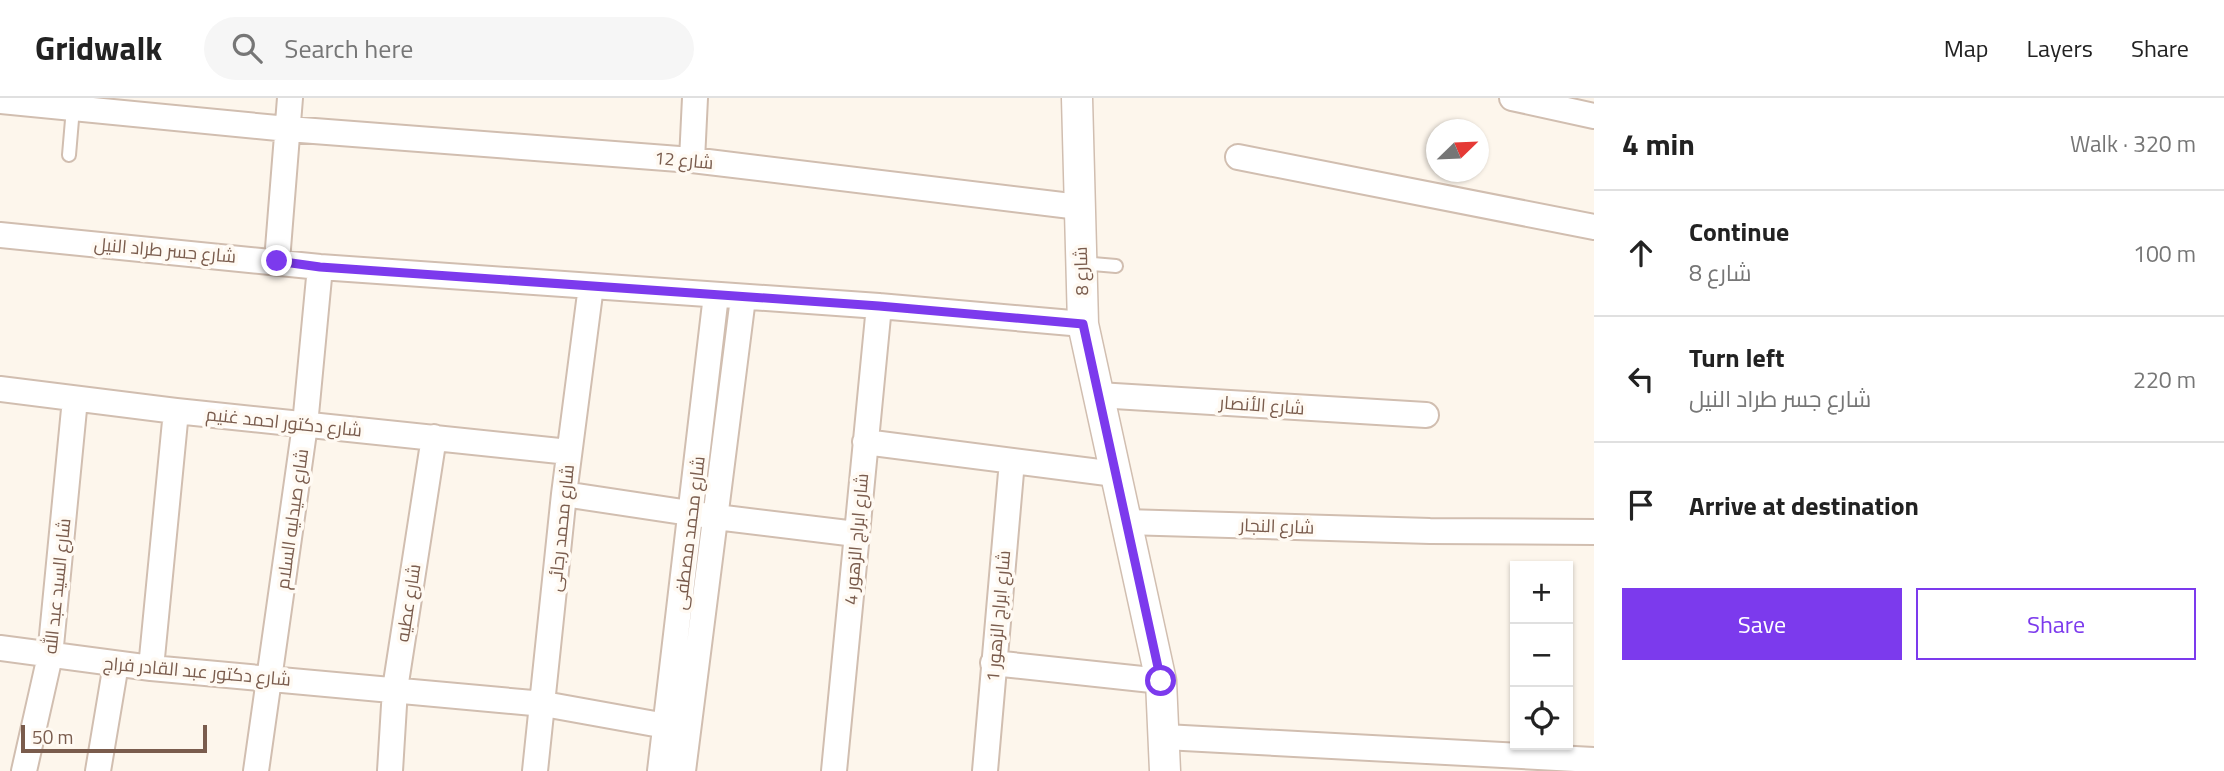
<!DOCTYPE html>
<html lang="en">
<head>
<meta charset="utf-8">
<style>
  body { margin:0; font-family:"Titillium Web",Cairo,sans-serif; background:#f6f6f6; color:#222 }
  .controls { position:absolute; right:21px; bottom:21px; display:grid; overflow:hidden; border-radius:0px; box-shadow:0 2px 5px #0004 }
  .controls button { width:63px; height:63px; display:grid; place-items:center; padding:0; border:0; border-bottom:2px solid #e0e0e0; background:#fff; color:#222; font:35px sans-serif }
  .compass { position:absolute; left:1426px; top:21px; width:63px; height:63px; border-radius:50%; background:#fff; box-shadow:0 2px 5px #0004; rotate:67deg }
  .scale { position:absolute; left:21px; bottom:18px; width:186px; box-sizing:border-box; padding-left:7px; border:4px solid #7a5c4d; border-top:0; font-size:19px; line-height:24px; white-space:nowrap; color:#7a5c4d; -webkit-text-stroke:5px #fffaf3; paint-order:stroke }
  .stop { position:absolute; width:21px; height:21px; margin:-16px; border:5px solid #7c3aed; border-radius:50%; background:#fff }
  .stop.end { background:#7c3aed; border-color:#fff; box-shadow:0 2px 7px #0008 }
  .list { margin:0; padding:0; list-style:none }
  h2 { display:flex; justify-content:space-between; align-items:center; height:91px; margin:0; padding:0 28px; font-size:30px }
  h2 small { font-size:23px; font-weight:400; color:#767676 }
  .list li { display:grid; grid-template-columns:46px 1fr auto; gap:21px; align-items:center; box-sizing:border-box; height:126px; padding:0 28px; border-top:2px solid #e0e0e0 }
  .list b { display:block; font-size:26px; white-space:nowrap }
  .list p { margin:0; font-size:23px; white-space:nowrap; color:#767676 }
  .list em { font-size:23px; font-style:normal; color:#767676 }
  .actions { display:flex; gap:14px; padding:21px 28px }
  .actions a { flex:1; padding:16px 0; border:2px solid #7c3aed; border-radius:0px; text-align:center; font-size:24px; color:#7c3aed }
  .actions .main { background:#7c3aed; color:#fff }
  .icon { flex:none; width:38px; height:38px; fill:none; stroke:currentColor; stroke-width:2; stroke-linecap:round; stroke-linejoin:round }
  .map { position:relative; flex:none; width:1594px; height:673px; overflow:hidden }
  header { display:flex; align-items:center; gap:42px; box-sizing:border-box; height:98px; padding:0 35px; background:#fff; border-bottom:2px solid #e0e0e0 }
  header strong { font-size:33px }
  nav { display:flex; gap:38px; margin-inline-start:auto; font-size:24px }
  .search { width:490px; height:63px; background:#f6f6f6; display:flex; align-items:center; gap:18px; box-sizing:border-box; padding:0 24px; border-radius:38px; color:#767676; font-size:26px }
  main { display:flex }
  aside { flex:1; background:#fff }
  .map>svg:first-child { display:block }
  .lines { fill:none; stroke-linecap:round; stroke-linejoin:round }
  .service-casing { stroke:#d1beb0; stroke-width:16 }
  .minor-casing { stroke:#d1beb0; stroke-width:28 }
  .tertiary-casing { stroke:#d1beb0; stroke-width:33 }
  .service { stroke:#fff; stroke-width:12 }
  .minor { stroke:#fff; stroke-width:24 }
  .tertiary { stroke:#fff; stroke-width:30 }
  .route { stroke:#7c3aed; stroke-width:9 }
  .labels { text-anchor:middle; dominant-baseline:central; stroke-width:7; stroke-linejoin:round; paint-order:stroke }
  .street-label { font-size:18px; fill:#7a5c4d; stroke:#fffaf3 }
</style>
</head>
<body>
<header>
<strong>Gridwalk</strong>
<div class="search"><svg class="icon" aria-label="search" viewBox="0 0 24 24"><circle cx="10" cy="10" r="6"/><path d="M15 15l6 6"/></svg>Search here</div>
<nav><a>Map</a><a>Layers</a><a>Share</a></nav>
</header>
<main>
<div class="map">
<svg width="1594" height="673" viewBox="0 0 1594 673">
  <rect width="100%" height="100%" fill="#fdf6ec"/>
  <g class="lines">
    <defs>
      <path id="service" d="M69,57L73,10
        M1081,165L1116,168"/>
      <path id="minor" d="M1512,0L1594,18
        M0,3L288,31L692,62L1079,109
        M1238,59L1594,129
        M692,62L695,0
        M0,137L320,169L879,208L1083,226
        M277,163L290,0
        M0,291L176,313L569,354
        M1098,297L1426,317
        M865,344L1115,376
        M564,396L716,419L856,436
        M1125,424L1430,433L1594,434
        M0,550L151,570L544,606L666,628
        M993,565L1161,583
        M151,570L176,313
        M1165,639L1594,662
        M24,673L50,558L75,301
        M98,673L116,566
        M256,673L305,327L320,169
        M390,673L395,591L434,339
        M535,673L564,396L591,188
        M660,673L716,197
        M683,673L743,200
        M834,673L879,208
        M985,673L1012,363"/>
      <path id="tertiary" d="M1077,0L1083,226L1161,583L1165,673"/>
    </defs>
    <use href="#service" class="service-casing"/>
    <use href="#minor" class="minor-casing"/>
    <use href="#tertiary" class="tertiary-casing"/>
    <use href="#service" class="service"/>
    <use href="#minor" class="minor"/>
    <use href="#tertiary" class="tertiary"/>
  </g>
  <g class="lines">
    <path class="route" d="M277,163L320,169L879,208L1083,226L1161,583"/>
  </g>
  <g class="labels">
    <g class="street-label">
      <text transform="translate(684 62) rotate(5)">شارع 12</text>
      <text transform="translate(165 152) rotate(5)">شارع جسر طراد النيل</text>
      <text transform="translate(1081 173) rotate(-92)">شارع 8</text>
      <text transform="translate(1262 307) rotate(4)">شارع الأنصار</text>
      <text transform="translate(284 324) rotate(6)">شارع دكتور احمد غنيم</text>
      <text transform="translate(292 421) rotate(-82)">شارع صيدليه السلام</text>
      <text transform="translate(1277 428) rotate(2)">شارع النجار</text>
      <text transform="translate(561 430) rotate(-84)">شارع محمد رجائى</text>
      <text transform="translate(689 435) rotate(-83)">شارع محمد مصطفى</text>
      <text transform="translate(856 441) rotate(-85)">شارع ابراج الزهور 4</text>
      <text transform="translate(57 488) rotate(-84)">شارع السيد عبد الله</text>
      <text transform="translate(408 505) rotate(-81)">شارع عطيه</text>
      <text transform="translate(998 518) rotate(-85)">شارع ابراج الزهور 1</text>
      <text transform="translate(197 573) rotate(5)">شارع دكتور عبد القادر فراج</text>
    </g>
  </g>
</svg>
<div class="controls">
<button>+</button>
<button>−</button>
<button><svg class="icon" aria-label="locate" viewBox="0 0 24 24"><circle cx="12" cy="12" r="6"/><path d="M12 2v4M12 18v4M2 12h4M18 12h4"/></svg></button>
</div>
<svg class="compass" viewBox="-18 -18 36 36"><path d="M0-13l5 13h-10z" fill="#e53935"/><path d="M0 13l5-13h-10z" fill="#767676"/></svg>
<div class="scale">50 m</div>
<div class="stop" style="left:1161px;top:583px"></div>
<div class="stop end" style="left:277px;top:163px"></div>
</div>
<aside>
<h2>4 min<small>Walk · 320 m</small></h2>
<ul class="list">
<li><svg class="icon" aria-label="ahead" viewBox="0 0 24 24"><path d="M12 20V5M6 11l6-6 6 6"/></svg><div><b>Continue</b><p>شارع 8</p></div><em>100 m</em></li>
<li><svg class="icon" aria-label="left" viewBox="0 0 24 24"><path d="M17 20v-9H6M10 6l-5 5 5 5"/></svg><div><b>Turn left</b><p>شارع جسر طراد النيل</p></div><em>220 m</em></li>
<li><svg class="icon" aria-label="arrive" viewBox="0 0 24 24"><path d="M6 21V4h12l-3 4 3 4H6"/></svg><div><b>Arrive at destination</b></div></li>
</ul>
<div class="actions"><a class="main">Save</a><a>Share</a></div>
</aside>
</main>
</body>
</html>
